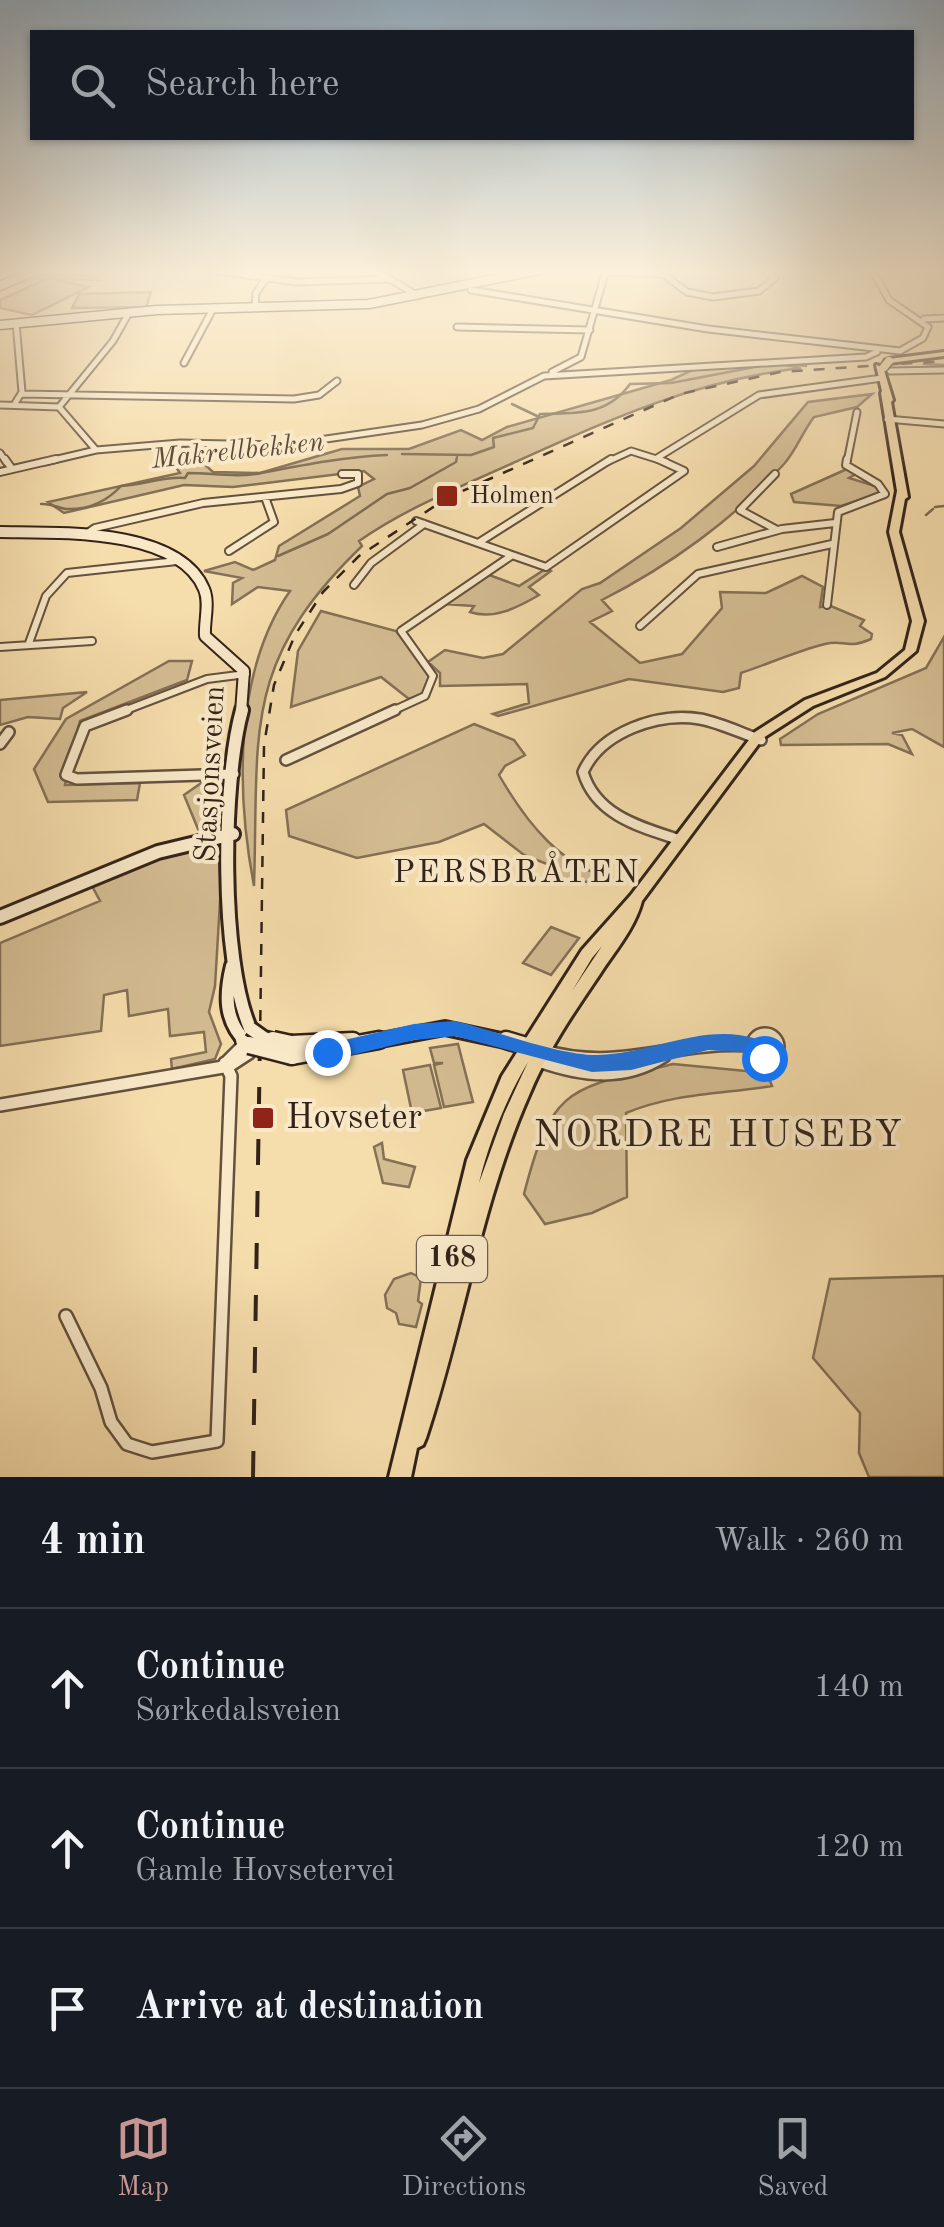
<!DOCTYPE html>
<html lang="en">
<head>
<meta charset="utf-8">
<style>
  body { margin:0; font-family:"Old Standard TT",serif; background:#20242c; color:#f1f3f6 }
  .stop { position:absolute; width:30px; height:30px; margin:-22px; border:8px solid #1a73e8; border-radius:50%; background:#fff }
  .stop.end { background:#1a73e8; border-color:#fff; box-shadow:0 2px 10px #0008 }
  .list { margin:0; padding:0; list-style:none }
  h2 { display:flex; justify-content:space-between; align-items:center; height:130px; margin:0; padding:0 40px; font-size:42px }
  h2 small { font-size:32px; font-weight:400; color:#9ea1a6 }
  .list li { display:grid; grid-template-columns:65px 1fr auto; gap:30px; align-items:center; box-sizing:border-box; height:160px; padding:0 40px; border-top:2px solid #363941 }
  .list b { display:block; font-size:38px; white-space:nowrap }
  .list p { margin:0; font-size:32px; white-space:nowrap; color:#9ea1a6 }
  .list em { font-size:32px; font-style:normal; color:#9ea1a6 }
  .icon { flex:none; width:55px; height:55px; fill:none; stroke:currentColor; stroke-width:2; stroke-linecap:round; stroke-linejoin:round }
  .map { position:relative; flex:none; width:944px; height:1477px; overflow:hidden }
  .search { position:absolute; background:#171b24; box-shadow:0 2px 8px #0004; left:30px; right:30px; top:30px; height:110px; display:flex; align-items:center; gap:25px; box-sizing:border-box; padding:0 35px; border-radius:0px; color:#9ea1a6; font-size:38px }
  .sheet { height:610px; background:#171b24 }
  nav { display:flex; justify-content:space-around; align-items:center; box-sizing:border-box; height:140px; border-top:2px solid #363941; background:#171b24; font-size:28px; color:#9ea1a6 }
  nav a { display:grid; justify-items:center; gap:5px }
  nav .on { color:#c59692 }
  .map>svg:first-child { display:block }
  .green { fill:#d5bd93; stroke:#847056; stroke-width:2.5 }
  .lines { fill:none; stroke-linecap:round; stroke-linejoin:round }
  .stream { stroke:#7f6c53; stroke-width:2.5 }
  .street-far3-casing { stroke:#63513e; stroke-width:9 }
  .street-far2-casing { stroke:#63513e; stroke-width:10 }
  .street-far1-casing { stroke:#63513e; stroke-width:14 }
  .street-casing { stroke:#63513e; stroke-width:16 }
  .secondary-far3-casing { stroke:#322219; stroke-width:11 }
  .secondary-far2-casing { stroke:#322219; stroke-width:14 }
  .secondary-far1-casing { stroke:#322219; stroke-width:18 }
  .secondary-casing { stroke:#322219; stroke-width:21 }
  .primary-casing { stroke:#322219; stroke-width:6 }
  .street-far3 { stroke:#f9e9c9; stroke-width:5 }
  .street-far2 { stroke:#f9e9c9; stroke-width:6 }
  .street-far1 { stroke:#f9e9c9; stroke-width:9 }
  .street { stroke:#f9e9c9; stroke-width:11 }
  .secondary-far3 { stroke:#f9e9c9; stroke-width:8 }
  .secondary-far2 { stroke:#f9e9c9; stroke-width:10 }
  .secondary-far1 { stroke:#f9e9c9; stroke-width:12 }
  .secondary { stroke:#f9e9c9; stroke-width:16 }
  .primary { fill:#f6ddac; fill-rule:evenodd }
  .rail-far1 { stroke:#322219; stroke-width:2.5; stroke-dasharray:11 11; stroke-linecap:butt }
  .rail { stroke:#322219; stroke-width:4; stroke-dasharray:26 26; stroke-linecap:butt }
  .secondary-bridge-far1-casing { stroke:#322219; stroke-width:18; stroke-linecap:butt }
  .secondary-bridge-casing { stroke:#322219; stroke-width:21; stroke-linecap:butt }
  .primary-bridge-casing { stroke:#322219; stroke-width:11; stroke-linecap:butt }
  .secondary-bridge-far1 { stroke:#f9e9c9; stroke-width:12 }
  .secondary-bridge { stroke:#f9e9c9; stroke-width:16 }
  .primary-bridge { stroke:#f6ddac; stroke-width:8 }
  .route { fill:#1a73e8 }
  .poi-dot { fill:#8f2418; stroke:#f9e9c9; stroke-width:4 }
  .labels { text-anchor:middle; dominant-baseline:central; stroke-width:8; stroke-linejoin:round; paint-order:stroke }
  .far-poi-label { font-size:25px; fill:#322219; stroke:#f9e9c9; text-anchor:start }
  .far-water-label { font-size:28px; font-style:italic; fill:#5f4d3b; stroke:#f9e9c9 }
  .shield { fill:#f9e9c9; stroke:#6e5e4e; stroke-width:2.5 }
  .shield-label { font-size:28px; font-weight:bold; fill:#322219 }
  .street-label { font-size:30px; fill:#322219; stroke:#f9e9c9 }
  .neighbourhood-label { font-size:32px; letter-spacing:2.5px; fill:#322219; stroke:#f9e9c9 }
  .near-poi-label { font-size:35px; fill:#322219; stroke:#f9e9c9; text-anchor:start }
  .near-neighbourhood-label { font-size:38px; letter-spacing:2.5px; fill:#322219; stroke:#f9e9c9 }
</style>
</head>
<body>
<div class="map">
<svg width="944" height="1477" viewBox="0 0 944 1477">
  <rect width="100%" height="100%" fill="#f6ddac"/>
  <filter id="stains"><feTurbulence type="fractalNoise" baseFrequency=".002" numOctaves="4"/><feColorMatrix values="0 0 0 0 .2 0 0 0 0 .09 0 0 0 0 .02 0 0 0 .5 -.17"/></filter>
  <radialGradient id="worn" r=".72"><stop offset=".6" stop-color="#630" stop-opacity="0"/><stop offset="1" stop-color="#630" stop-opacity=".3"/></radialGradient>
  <path class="green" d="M31,274L92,276L98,280L48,278L89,287L32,315L0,308V300L46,279L32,278L0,290Z
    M151,292L146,307L72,308L79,294Z
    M775,363L801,368C693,381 611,419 513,463C460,487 408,507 359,541L362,546C241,663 259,730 254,886C236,792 234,671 290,591L258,587L232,604L233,583L242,578L204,571L235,562L253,570L275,560L279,546L360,496L358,487L374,479L364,471L233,487L184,485L64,513L48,502L180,473L164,450L184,446L213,472L260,473L342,449H409L461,430L482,440L507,427L671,380L697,368Z
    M872,394L857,407L814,417C803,431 796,451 784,464C734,519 669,566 602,600L612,611L590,622L640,663L682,654L722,608L720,592L766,593L802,576L823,587L820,607L831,606L864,620L860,626L872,634L871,639C846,650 844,639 825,644C797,651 768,664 741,673L739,688L723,692L629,679L498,716L493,714L529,703L527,684L440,686V673L428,662L445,650L483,658L503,654L582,589L600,583L681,528L754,466L808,402Z
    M847,469L856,474L849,478L878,487L881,493L841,506L794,502L791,494Z
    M547,568L551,571L529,587L539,595C517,608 493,620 470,612L474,606L444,604L489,575L519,586Z
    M321,611L396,631L433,675L424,693L409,699L381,677L291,707L298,651Z
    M944,637V747L912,729L892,733L902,735L912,754L888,744L781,745L780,739L818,714L926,668Z
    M169,661H192L187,680L80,721L65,785L140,783L137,800L48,802L34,769L66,719Z
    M87,692L63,708L60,719L28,717L0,725V700Z
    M474,724L514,740L525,755L505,766L499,775C526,822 563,871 620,880L563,883L557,868L524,855L484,824L439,842L357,858L289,836L286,810Z
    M207,779H223L222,824L198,829L184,795Z
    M202,848L220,853L222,868L215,986L209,1012L221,1044L215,1059L172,1069L171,1059L206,1052L204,1032L170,1036L168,1009L129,1016L127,990L104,995L101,1031L0,1046V943L100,901L92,886L170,855Z
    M551,927L579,938L551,975L523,963Z
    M458,1044L473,1102L444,1107L434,1065L443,1063H434L430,1048Z
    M673,1064L767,1073L772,1086C722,1094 674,1093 626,1113L627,1197L592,1213L545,1224L524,1194C552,1085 569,1089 673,1064Z
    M430,1065L441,1108L412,1113L403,1070Z
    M382,1143L384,1159L415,1167L409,1187L383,1183L374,1147Z
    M411,1273L421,1278L418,1301L422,1304L416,1327L399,1324L396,1313L387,1308L385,1295L394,1279Z
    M944,1276V1477H869L859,1453L860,1413L813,1358L830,1279Z"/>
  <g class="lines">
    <path class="stream" d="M793,364L806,366
      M924,364L944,365
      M512,404L537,416
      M402,454L471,455L494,447L493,438L533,428L540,414C577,413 607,416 630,384L671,383L765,365
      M41,504C52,503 57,508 66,509C88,510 107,501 121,486C144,485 163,476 185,478L188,473C211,473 238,478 261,473C303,465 343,457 387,455
      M935,507L944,506
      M926,515L933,509
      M278,556L328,534L387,494L410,488L456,462L457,457"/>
    <defs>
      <path id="street-far3" d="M211,270L296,282L390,279L418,296
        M372,270L390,279
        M607,272L663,274L687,292L713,297L759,291L775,278L764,270
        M471,290L708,329L900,351L923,338L928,327L889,300L872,270
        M255,307L256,293L265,280
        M924,319L944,318
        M457,327L590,330
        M184,363L214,307
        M890,371L944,370
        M552,372L581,357L606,270
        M22,394L294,399L319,395L337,381
        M0,405L59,407
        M14,405L22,392L16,323
        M887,419L944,424
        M96,450L59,407L113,341L130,311
        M0,453L6,462
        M657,458L759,395L882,378
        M45,462L96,450L180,443L285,445L422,425L479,409L544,376L866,357L877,352
        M607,462L631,451L666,462
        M847,462L857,412"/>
      <path id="street-far2" d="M5,459L12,469
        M611,459L478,543L546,567L684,471L658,459
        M0,472L56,459
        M775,474L740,510L777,530
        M416,521L478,543
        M83,536L95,528L203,503L341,489L358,483V474H342
        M717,547L782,529L835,523
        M229,551L274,522L265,497
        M354,585L371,563L424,524
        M827,605L838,512L885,494L878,484L846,465L847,459
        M640,626L698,574L832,544
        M29,643L46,596L67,573L177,561
        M0,647L92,641
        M121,712L207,679L246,674
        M390,712L425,696L433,676L401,631L511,556"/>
      <path id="street-far1" d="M127,710L85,726L66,775L77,779L234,774
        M0,744L9,732
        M286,760L395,710
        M680,840C641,827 596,816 583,772C601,732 658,712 700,719C721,723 741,733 761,740"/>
      <path id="street" d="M752 1047a13 13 0 1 1 26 0a13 13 0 1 1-26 0Z
        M544,1051C621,1073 674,1040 750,1045
        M539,1061C582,1076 624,1082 664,1056
        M225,1064L247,1042
        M0,1105L229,1066L249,1053
        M66,1316L101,1388L111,1422L127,1444L152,1452L217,1441L231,1076L225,1063"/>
      <path id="secondary-far3" d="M0,286L35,270
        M0,325L157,310L369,304L539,270"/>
      <path id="secondary-far2" d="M0,532C55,533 178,527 204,589C210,603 204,621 205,636L244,671L241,712"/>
      <path id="secondary-far1" d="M242,710C222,783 220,959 250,1028
        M0,917L158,852L233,834
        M232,966C225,995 224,1021 247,1043
        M320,1043L353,1041
        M365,1043L445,1028L515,1043"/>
      <path id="secondary" d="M244,1040L249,1045
        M506,1040L536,1049
        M291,1044L353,1041
        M292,1056L379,1040"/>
      <path id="primary" d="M944,352V356L889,363L885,361L889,359Z
        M876,365L883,367L893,400L891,402L908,497L905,499L899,532L924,621L916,651L885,677L813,706L763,738L642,901C635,928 615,951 600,974C574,1012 548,1050 530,1093C481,1203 464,1324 426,1438L423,1445L417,1448L411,1477H389L467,1160L502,1076L582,950L631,895L755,732L805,700L877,673L905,650L912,621L889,532L897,491L881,393L882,391ZM602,946L572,991L592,958ZM528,1062L504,1114L479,1183C489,1142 506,1099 528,1062Z"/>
    </defs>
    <use href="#street-far3" class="street-far3-casing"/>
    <use href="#street-far2" class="street-far2-casing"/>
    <use href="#street-far1" class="street-far1-casing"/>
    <use href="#street" class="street-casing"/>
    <use href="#secondary-far3" class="secondary-far3-casing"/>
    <use href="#secondary-far2" class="secondary-far2-casing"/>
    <use href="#secondary-far1" class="secondary-far1-casing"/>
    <use href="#secondary" class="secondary-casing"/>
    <use href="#primary" class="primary-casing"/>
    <use href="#street-far3" class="street-far3"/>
    <use href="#street-far2" class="street-far2"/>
    <use href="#street-far1" class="street-far1"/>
    <use href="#street" class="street"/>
    <use href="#secondary-far3" class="secondary-far3"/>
    <use href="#secondary-far2" class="secondary-far2"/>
    <use href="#secondary-far1" class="secondary-far1"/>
    <use href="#secondary" class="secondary"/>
    <use href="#primary" class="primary"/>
    <path class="rail-far1" d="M260,1043L264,745L274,685L295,635L323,592L359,556L447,498L680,394L780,372L944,361"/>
    <path class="rail" d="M253,1477L260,1040"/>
    <defs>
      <path id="secondary-bridge-far1" d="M250,1028L264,1038L285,1043"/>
      <path id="secondary-bridge" d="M273,1040L291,1044
        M249,1045L292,1056"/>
      <path id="primary-bridge" d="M884,367L889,361"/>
    </defs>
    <use href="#secondary-bridge-far1" class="secondary-bridge-far1-casing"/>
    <use href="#secondary-bridge" class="secondary-bridge-casing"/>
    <use href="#primary-bridge" class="primary-bridge-casing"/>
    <use href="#secondary-bridge-far1" class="secondary-bridge-far1"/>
    <use href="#secondary-bridge" class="secondary-bridge"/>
    <use href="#primary-bridge" class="primary-bridge"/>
  </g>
  <linearGradient id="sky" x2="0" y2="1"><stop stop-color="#93abbc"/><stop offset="0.57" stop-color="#fbf0da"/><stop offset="1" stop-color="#fbf0da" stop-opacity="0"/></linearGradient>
  <rect width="944" height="477" fill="url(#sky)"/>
  <path class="route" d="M455,1021C493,1030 561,1056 598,1055C651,1054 704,1022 757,1039L775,1058L764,1066L744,1052L708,1050L631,1070L592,1072L455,1036L414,1040L327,1061L316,1052L327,1044L414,1024Z"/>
  <g class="poi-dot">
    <rect x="435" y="484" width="24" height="24" rx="5"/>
    <rect x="251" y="1106" width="24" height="24" rx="5"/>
  </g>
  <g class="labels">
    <g class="far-poi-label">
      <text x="470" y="496">Holmen</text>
    </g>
    <g class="far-water-label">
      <text transform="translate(238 452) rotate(-6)">Makrellbekken</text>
    </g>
    <rect class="shield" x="417" y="1236" width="70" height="46" rx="8"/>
    <g class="shield-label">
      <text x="452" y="1259">168</text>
    </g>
    <g class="street-label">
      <text transform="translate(211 774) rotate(-87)">Stasjonsveien</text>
    </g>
    <g class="neighbourhood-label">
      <text x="517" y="874">PERSBRÅTEN</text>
    </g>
    <g class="near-poi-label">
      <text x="286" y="1118">Hovseter</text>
    </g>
    <g class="near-neighbourhood-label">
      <text x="719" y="1136">NORDRE HUSEBY</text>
    </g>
  </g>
  <rect width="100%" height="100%" filter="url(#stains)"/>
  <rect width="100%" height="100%" fill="url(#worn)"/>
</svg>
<div class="stop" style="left:764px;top:1058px"></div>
<div class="stop end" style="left:327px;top:1052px"></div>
<div class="search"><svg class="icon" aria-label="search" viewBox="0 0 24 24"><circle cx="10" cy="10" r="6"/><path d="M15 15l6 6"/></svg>Search here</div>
</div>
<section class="sheet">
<h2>4 min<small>Walk · 260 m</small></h2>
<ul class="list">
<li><svg class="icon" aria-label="ahead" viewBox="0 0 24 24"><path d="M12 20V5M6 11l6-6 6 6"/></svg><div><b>Continue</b><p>Sørkedalsveien</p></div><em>140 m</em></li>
<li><svg class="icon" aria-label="ahead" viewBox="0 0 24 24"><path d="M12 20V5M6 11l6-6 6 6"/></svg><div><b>Continue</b><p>Gamle Hovsetervei</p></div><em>120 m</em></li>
<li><svg class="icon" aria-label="arrive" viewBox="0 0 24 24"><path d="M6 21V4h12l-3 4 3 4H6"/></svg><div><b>Arrive at destination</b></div></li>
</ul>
</section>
<nav>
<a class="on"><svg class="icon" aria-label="map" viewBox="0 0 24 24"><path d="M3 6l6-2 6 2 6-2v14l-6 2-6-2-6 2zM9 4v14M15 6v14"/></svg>Map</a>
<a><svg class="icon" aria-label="directions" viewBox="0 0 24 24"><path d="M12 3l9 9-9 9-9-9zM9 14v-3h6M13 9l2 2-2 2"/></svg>Directions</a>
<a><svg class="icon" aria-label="saved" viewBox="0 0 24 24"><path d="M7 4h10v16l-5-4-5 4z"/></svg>Saved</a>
</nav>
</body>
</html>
